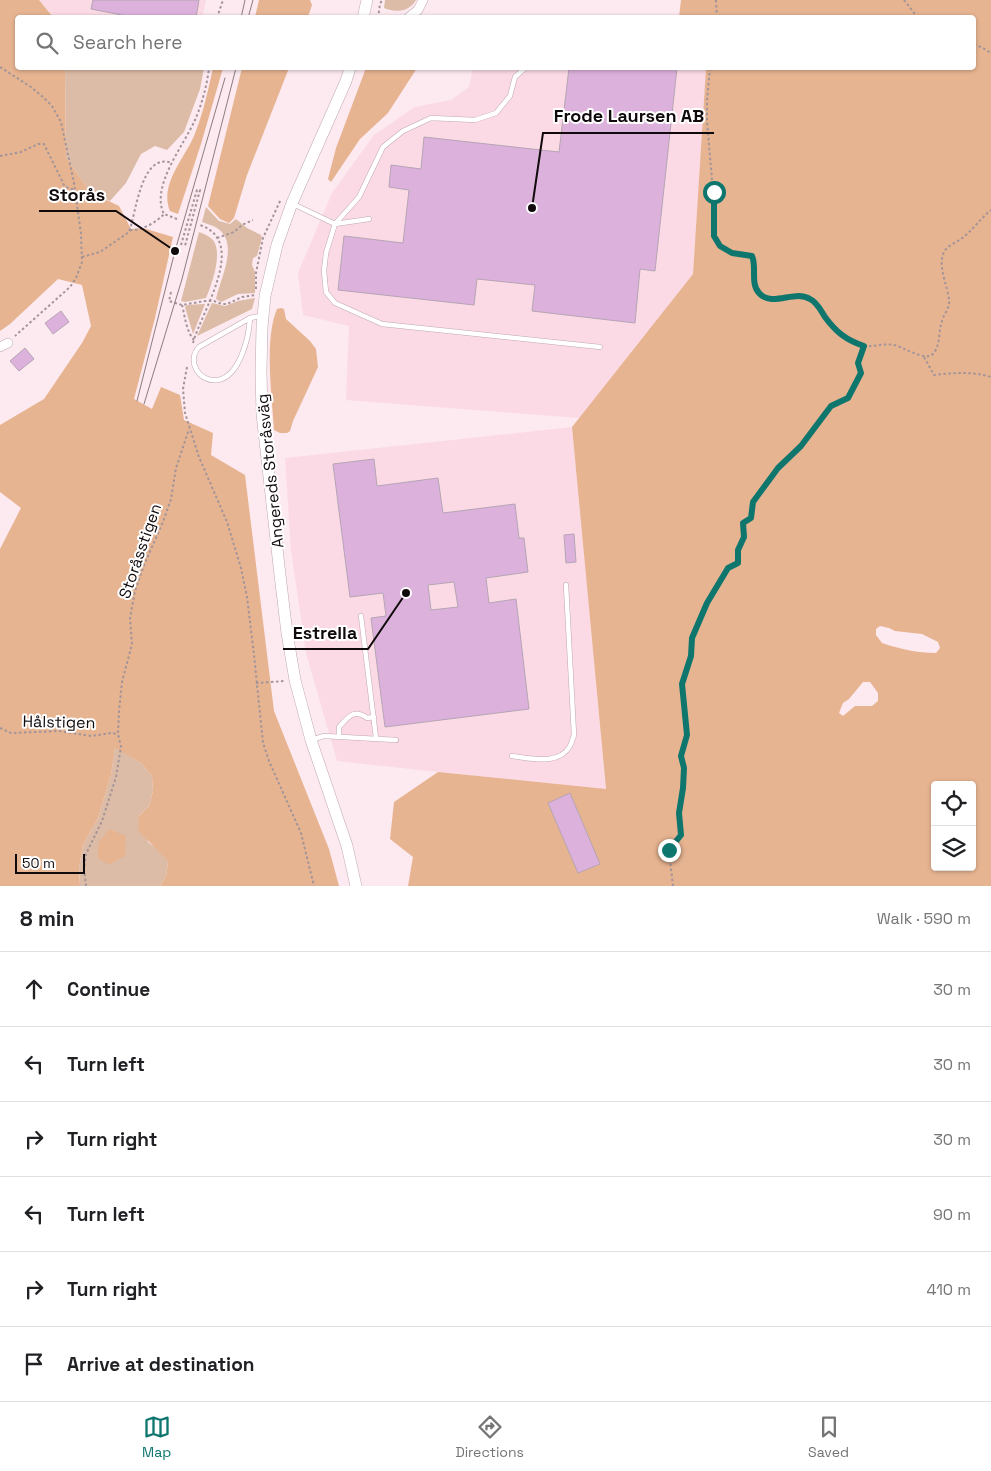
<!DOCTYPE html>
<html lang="en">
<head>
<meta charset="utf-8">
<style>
  body { margin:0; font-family:"Space Grotesk",sans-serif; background:#f2f2f2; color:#202124 }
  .controls { position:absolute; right:15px; bottom:15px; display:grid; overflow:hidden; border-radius:5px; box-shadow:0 1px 4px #0004 }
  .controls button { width:45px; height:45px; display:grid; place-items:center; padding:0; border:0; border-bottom:1px solid #e0e0e0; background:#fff; color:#202124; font:25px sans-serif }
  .scale { position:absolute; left:15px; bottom:12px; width:70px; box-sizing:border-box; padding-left:5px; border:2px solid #110a0c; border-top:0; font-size:14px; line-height:18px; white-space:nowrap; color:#110a0c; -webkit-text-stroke:4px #fff; paint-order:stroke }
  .stop { position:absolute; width:15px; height:15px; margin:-11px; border:4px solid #0f766e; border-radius:50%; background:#fff }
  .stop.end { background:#0f766e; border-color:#fff; box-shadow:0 1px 5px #0008 }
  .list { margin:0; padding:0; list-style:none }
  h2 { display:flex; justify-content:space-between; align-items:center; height:65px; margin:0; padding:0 20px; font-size:21px }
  h2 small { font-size:16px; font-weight:400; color:#757577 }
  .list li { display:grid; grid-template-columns:32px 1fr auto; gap:15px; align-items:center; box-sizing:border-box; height:75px; padding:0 20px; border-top:1px solid #e0e0e0 }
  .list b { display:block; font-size:19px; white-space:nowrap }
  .list em { font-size:16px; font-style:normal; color:#757577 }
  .icon { flex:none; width:28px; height:28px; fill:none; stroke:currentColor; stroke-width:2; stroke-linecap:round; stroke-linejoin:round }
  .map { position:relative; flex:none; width:991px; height:886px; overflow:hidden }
  .search { position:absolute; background:#fff; box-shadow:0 1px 4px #0004; left:15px; right:15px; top:15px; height:55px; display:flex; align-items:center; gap:12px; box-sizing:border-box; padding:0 18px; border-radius:5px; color:#757577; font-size:19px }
  .sheet { height:515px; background:#fff }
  nav { display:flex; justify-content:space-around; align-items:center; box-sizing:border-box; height:70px; border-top:1px solid #e0e0e0; background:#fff; font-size:14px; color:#757577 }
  nav a { display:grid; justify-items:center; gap:2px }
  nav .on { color:#0f766e }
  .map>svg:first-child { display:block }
  .built { fill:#fbdae5 }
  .green { fill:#dcbca7 }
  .forest { fill:#e7b491; fill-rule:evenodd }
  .building { fill:#dcb1dc; stroke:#b5a5b4; fill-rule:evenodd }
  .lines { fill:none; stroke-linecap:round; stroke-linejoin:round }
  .service-casing { stroke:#bfa8b0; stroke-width:5.5 }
  .minor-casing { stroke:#bfa8b0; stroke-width:10 }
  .tertiary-casing { stroke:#bfa8b0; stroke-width:12 }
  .path { stroke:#a39499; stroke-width:2; stroke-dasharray:2.5 2.5; stroke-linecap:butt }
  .service { stroke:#fff; stroke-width:4.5 }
  .minor { stroke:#fff; stroke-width:9 }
  .tertiary { stroke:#fff; stroke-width:11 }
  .tram { stroke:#8a7c81; stroke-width:1 }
  .route { stroke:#0f766e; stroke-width:6 }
  .labels { text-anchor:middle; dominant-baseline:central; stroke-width:4; stroke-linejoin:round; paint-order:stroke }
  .street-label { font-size:16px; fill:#110a0c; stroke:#fff }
  .leader { fill:none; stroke:#110a0c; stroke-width:2 }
  .callout-dot { fill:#110a0c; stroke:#fff; stroke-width:2 }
  .callout-label { font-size:18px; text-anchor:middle; font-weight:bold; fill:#110a0c; stroke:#fff; stroke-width:4; stroke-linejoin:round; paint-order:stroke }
</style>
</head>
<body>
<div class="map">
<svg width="991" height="886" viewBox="0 0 991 886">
  <rect width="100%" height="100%" fill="#fde9f0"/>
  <path class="built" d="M39,0H206L202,18H84L77,16L53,17Z
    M473,68H706L693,274L579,418L346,400L349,326L303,315L298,273L332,193L374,135L415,107L451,100L469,87Z
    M572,427L606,790L337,761L306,653L291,550L285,458Z"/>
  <path class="green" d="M385,0H416C409,12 396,13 384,8Z
    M65,68H204L200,89L184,132L167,150L155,146L141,154L126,183L110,201L90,192L66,157Z
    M206,207L219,221L230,224L236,219L247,228L261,235L262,238L257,256L253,258L252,265L255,272V293L238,294L221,302L216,299C220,279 240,243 217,228C212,225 207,224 202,222Z
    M199,232C204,234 209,236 213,240C223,253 212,284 206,298L185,302L181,301Z
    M255,298L252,309L197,336L212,303L225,306L238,301Z
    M203,304H205L193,334L185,307L187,305Z
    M115,747L141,763L152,776L153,791L149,806L139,816L148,842L160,851L168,862L166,876L160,886H80L79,868L83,845L98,818L111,775Z"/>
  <path class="forest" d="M0,0H39L53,17L18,18V68H65L66,157L90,192L119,206L131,229L143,228L173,237L155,318L134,399L152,409L161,387L180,395L184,420L213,433L211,455L245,475L274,711L329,849L339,886H160L166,876L168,862C159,850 148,842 138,830L139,816L149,806L153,791L152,776L141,763L115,748L111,775L98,818L83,845L79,868L80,886H0V549L21,508L0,492V425L44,399L82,343L91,326L82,285L58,279L10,324L0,331Z
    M259,0H310L312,5L308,17H255Z
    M681,0H991V886H408L413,857L390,839L394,802L438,772L606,789L572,427L693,274L706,68H974V18L679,17ZM880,626L889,628L895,631L922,634L938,642L940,648L936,653C917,653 900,649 882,643L876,635V629ZM863,682H870L878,693V701L872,706H855L843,716L839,713L843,703L849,699ZM935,785H972V867H935Z
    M213,68H223L201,144L178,214L170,211C159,185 184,159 194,136C203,114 208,91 213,68Z
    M242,68H289L247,175L234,218L229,223L220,219L208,206Z
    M366,68H417L388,113L360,139L331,182L328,179L336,148Z
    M281,308L284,309L286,319L310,341L316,349L318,367L293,421L290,431L287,433H280L274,430C272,397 264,339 277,309Z
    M109,829L126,836L125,856L109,865L98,858V843Z"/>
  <path class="building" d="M93,0H199L196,18H137L91,9Z
    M569,68H677L655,271L640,269L635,323L532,311L535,285L477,279L474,305L338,290L344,236L403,243L409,190L389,187L391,165L421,169L424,137L559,152Z
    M61,311L69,322L53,334L45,323Z
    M25,348L34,359L19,371L10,361Z
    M374,459L377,486L438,478L443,513L515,504L519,538H524L528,572L486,578L489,603L516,599L529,709L385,727L371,618L386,616L383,593L350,597L333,464ZM454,582L458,607L431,610L428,585Z
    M574,534L576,562L566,563L564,535Z
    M570,793L600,864L578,873L548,803Z"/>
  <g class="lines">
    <defs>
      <path id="service" d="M525,68L515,77L510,96L496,113L475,120L431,118L403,131L383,147L359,197L335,224L326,253L324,271L326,292L335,303L382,324L600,347
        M293,204L335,224
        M335,224L369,219
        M250,318C249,337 240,376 218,380C199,383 186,361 199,347L250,318L261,316
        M361,616L376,738
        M339,736V727C348,718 353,708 367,718L374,717
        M311,740L324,736L396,740
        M512,756C530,758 559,766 570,746C572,742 573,738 574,735L566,585"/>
      <path id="minor" d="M408,18L418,10L423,0
        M0,347L8,343"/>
      <path id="tertiary" d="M363,18L367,0
        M350,68L346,81L292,203L277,245L265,296L262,327L261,372L262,414L280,575L287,633L295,680L311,740L347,846L356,886"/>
    </defs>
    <use href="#service" class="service-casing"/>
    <use href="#minor" class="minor-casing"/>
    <use href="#tertiary" class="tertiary-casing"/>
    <path class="path" d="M716,0L717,18
      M904,0L918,18
      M217,18L223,0
      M378,18L380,4L382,0
      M974,44L983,48L991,53
      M0,67L31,87L44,98L52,106L61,122L74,183L81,234L82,262L76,278L70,287L15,336
      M710,68L707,100V121L713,192L714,236L720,246L732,253L752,256C757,267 749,287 761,295C775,306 794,291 809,298C822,304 828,326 840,335C847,339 857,345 864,346C874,347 884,343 894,345C904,347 926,362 933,354C941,345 938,331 942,321C944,313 950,309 949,300C948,287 937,265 944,252C947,246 955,243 961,239C972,231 980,219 991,210
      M0,156L21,152L38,144H44L65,187L75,190
      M177,219L164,214C150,187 184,145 195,120C202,104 207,85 209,68
      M130,230C141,231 157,222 164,214
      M217,238L234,232L242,225L253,220
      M181,245L197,190H200L185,246
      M82,257L100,252L129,232C136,214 141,151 172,163
      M256,289V273L263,238L281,199
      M171,292L169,301L182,305L205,301H214L222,304H227L242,297L255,295
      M182,305C185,316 186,331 194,340
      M193,343C201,312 249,242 200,225
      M924,357L934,375C953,373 972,371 991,377
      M187,367L183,389L185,413L199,457L227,522L241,568L247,597L254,655L263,743L269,761L301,833L314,886
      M256,683L285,681
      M0,728L11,733L59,731L91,736L111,733L118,734
      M86,886L84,869L86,854L102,821L116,777L121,747L118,734L119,711L122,682L132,644L130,618L135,591L144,565L163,522L171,499L176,468L189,429
      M673,886L669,851L681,835L679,813L683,788L684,768L681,756L687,735L682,684L691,656L693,638L707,603L728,569L738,563V550L744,537L743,523L751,518L753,502L778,468L801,446L831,407L848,398L861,373L858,363L864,347"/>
    <use href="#service" class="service"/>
    <use href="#minor" class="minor"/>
    <use href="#tertiary" class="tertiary"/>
    <path class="tram" d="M241,18L245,0
      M248,18L253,0
      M137,401L175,251L225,78
      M144,404L182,279L236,68"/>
  </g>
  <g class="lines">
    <path class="route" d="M669,850L681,835L679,813L683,788L684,768L681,756L687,735L682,684L691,656L692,638L707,603L728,568L738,563V550L744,537L743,523L751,518L753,502L778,468L801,446L831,406L848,398L861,373L858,363L864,346C846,340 836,332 825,317C821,311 817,302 810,299C795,289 772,308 759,293C750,283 757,267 752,256L732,253L720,246L714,236V192"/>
  </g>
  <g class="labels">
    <g class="street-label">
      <text transform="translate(270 471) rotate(-96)">Angereds Storåsväg</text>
      <text transform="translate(140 551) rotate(-71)">Storåsstigen</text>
      <text transform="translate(59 722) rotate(1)">Hålstigen</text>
    </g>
  </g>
  <path class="leader" d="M532 208L543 133H714M175 251L116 211H39M406 593L368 649H283"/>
  <g class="callout-dot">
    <circle cx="532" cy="208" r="5"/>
    <circle cx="175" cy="251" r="5"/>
    <circle cx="406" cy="593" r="5"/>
  </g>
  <g class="callout-label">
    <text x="629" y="122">Frode Laursen AB</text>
    <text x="77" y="201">Storås</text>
    <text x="325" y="639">Estrella</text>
  </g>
</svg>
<div class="controls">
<button><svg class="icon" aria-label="locate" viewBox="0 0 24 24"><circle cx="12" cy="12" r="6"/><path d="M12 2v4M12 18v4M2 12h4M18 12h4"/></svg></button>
<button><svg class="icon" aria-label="layers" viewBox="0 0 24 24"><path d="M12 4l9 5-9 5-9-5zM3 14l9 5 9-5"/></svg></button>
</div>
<div class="scale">50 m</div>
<div class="stop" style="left:714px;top:192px"></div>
<div class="stop end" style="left:669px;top:850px"></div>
<div class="search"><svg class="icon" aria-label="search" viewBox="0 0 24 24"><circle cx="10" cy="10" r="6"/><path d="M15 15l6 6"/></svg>Search here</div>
</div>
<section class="sheet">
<h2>8 min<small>Walk · 590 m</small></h2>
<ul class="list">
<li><svg class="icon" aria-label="ahead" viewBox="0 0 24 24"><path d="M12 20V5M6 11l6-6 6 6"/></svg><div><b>Continue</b></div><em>30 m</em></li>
<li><svg class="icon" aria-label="left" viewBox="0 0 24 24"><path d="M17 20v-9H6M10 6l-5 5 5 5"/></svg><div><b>Turn left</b></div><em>30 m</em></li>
<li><svg class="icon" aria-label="right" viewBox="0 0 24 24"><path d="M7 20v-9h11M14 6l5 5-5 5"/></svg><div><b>Turn right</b></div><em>30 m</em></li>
<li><svg class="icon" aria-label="left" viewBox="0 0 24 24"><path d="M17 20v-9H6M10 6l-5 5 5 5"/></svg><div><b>Turn left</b></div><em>90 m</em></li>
<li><svg class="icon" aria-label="right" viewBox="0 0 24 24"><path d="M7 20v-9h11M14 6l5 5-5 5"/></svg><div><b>Turn right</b></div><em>410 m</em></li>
<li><svg class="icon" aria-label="arrive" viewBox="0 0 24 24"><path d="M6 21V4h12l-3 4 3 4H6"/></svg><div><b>Arrive at destination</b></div></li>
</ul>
</section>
<nav>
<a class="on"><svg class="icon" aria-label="map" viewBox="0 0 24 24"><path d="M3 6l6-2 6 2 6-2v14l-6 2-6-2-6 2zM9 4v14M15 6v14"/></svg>Map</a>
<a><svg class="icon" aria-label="directions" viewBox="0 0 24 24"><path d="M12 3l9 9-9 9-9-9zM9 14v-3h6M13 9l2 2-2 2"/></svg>Directions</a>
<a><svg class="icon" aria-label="saved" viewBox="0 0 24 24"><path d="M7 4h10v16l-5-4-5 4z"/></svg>Saved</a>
</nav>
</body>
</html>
